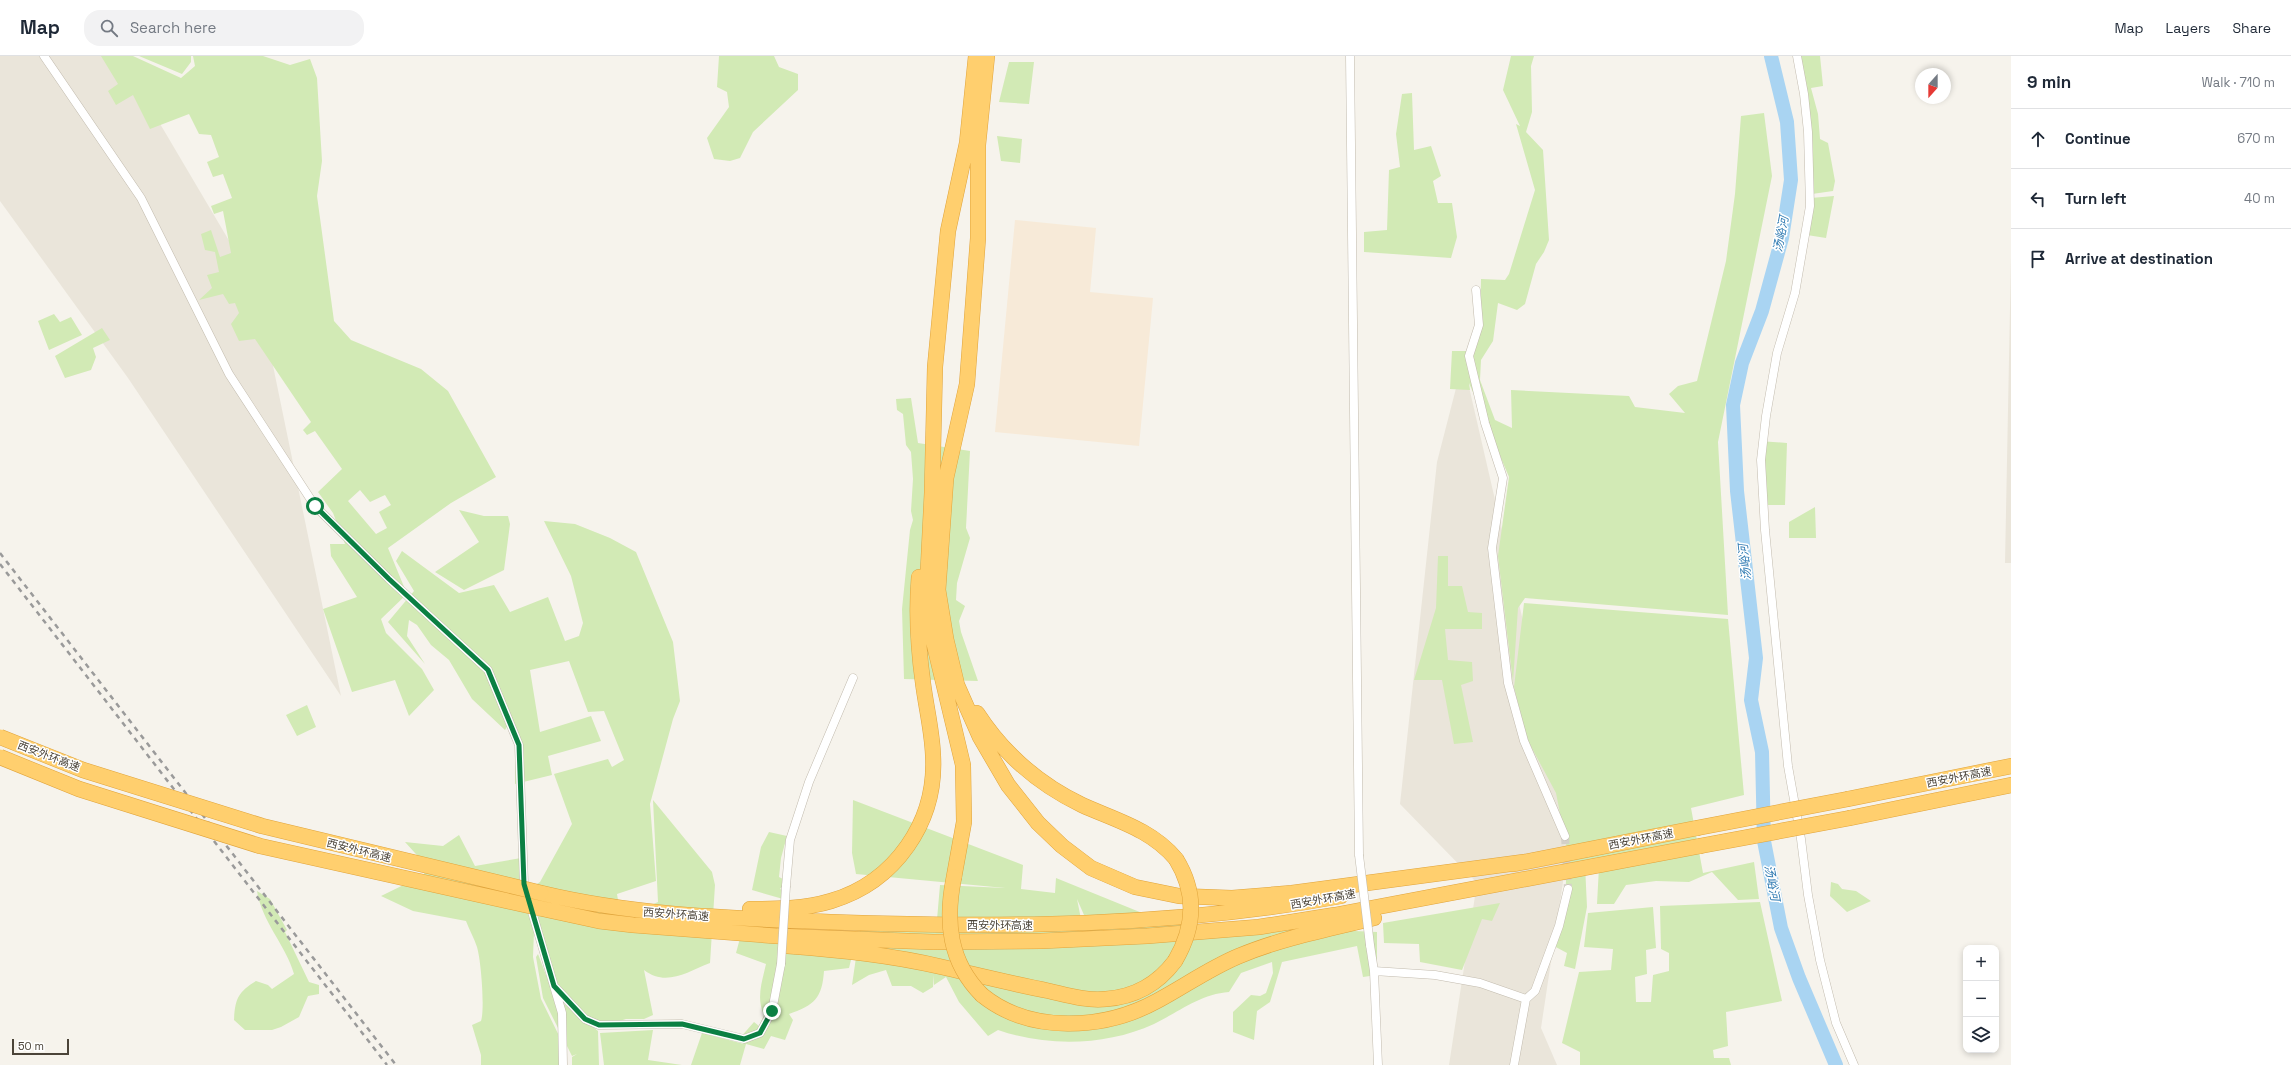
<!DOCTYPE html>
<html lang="en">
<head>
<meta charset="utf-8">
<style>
  body { margin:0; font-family:"Space Grotesk","Noto Sans SC",sans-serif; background:#f2f2f3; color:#1f2937 }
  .controls { position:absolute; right:12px; bottom:12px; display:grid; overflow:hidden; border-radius:8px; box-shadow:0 2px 6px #0003 }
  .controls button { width:36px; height:36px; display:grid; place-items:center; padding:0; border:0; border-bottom:1px solid #e0e1e3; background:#fff; color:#1f2937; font:20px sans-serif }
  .compass { position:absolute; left:1915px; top:12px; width:36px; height:36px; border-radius:50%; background:#fff; box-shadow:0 2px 6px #0003; rotate:201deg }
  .scale { position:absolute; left:12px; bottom:10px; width:57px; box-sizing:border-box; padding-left:4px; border:2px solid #4b4439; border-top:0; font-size:11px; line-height:14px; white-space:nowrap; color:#4b4439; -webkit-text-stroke:3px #fff; paint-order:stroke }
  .stop { position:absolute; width:12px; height:12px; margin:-9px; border:3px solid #0b8043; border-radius:50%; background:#fff }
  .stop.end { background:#0b8043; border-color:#fff; box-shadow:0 1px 4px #0008 }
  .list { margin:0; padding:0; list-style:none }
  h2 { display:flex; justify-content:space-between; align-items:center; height:52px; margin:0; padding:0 16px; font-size:17px }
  h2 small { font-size:13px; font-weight:400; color:#747a83 }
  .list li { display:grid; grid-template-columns:26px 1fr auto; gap:12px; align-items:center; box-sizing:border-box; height:60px; padding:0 16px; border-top:1px solid #e0e1e3 }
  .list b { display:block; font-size:15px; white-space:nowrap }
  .list em { font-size:13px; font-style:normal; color:#747a83 }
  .icon { flex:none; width:22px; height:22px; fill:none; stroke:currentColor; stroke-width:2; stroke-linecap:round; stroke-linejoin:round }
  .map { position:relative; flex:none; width:2011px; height:1009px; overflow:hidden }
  header { display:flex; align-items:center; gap:24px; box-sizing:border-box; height:56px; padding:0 20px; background:#fff; border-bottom:1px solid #e0e1e3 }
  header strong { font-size:19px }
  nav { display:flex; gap:22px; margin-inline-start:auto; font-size:14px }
  .search { width:280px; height:36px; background:#f2f2f3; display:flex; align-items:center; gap:10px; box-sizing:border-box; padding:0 14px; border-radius:16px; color:#747a83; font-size:15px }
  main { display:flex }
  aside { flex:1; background:#fff }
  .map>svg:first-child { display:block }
  .residential { fill:#eae5da }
  .commercial { fill:#f7ead8 }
  .green { fill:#d2eab5; fill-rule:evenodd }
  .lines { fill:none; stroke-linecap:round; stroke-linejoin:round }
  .river { stroke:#a9d4f2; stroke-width:14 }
  .street-tunnel { stroke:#d4d0c8; stroke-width:8; stroke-dasharray:8 4; stroke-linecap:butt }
  .street-casing { stroke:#c2bbae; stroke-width:9 }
  .highway-casing { stroke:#e0a43c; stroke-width:16 }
  .street { stroke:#fff; stroke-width:8 }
  .highway { stroke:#ffcf6e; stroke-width:15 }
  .rail { stroke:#9a9a9a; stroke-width:2.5; stroke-dasharray:5 5; stroke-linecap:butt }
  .street-bridge-casing { stroke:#c2bbae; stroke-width:9; stroke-linecap:butt }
  .highway-bridge-casing { stroke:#e0a43c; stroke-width:16; stroke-linecap:butt }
  .street-bridge { stroke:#fff; stroke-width:8 }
  .highway-bridge { stroke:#ffcf6e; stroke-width:15 }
  .route { stroke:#0b8043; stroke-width:5 }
  .labels { text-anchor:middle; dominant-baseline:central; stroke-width:3; stroke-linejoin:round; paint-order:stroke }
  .street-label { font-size:11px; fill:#4b4439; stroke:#fff }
  .water-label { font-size:12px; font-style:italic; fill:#2e7ab2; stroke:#fff }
</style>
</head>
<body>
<header>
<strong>Map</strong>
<div class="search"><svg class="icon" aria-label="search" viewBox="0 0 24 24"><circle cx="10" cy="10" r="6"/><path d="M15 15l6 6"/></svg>Search here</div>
<nav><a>Map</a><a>Layers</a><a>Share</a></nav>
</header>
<main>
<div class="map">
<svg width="2011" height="1009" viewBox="0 0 2011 1009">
  <rect width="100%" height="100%" fill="#f6f3ec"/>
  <path class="residential" d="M0,0H120L257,232L341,640L128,322L0,145Z
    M2011,201V507H2005Z
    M1463,305L1571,773L1541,972L1557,1009H1449L1477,827L1400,748L1437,406Z"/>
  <path class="commercial" d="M1015,164L1096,172L1090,236L1153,242L1139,390L995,376Z"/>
  <path class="green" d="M101,0H133L181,22L195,10L193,0H263L290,9L310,3L317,22L322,105L317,140L334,265L351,284L421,313L448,335L496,421L451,447L388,492L407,538L381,563L386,577L422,613L434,634L409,660L395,624L352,636L323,553L357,541L331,500L330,488H345L333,457L318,436L342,413L315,375L307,379L303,374L311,366L255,283L239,285L231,268L239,257L235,247L229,248L223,238L199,244L212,232L207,219L219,216L215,196L205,194L201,178L211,174L220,201L231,197L223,155L214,158L211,150L232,142L223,118L213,121L207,106L219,101L211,79L199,78L189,58L150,73L133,39L116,49L108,35L118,28ZM360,434L370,446L385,439L391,449L379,456L387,472L376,478L348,445Z
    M139,0H191V6L182,18Z
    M719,0H774L779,11L798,18V34L753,76L740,102L730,105L714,103L707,82L729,51L727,36L717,31Z
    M1511,0H1534L1531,10L1532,56L1526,76L1543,94L1549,184L1544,196L1536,208L1525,248L1517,254L1498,247L1493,285L1481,304L1480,324L1495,364L1512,372L1511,334L1629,340L1635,351L1685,357L1669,338L1678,330L1697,325L1726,205L1735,138L1741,60L1764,57L1772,120L1718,386L1728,559L1525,542L1518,552L1513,626L1498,500L1509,421L1469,327L1470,334L1450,333L1452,295H1469L1480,276L1481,223L1505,224L1509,218L1535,134L1516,68L1520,70L1503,34Z
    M1799,0H1820L1823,30L1811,32L1818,58L1820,83L1828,87L1835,125L1833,135L1812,138Z
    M1009,6H1034L1029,48L999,46Z
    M1412,37L1414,94L1431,90L1441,120L1433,125L1438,147H1452L1457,181L1451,202L1364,196V176L1387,174L1389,114L1400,111L1396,78L1402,38Z
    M997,80L1022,83L1020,107L1001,105Z
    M1834,140L1826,182L1807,179L1811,142Z
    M54,258L60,266L71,261L82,279L49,294L38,265Z
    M102,272L110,284L93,292L96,301L91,314L65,322L55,300Z
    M911,342L918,387L970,395L966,472L970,482L957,527L956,544L965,550L959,565L961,576L978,625L904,623L902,553L910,474L913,464L911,455L913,423L911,396L906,389L903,358L897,354L896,343Z
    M1759,385L1787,387L1785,449H1759Z
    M1815,451L1816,482H1789V466Z
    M459,454L484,460H508L510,468L504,514L464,534L435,516L479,486Z
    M544,465L575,468L610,482L636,496L673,586L680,645L673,663L650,748L656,825L617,838L621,862L658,846L653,744L712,816L715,829L710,907C687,916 666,931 644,914L653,959L644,963H626L613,967L591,966L557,937L534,875L533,901L541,943L567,996L566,1009H481V999L472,969L481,965C485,953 481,904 477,891C474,882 469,873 466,865L413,855L381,840L424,819L425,808L405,786L443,790L459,779L475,810L521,802L525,835L540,826L572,768L554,718L608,703L612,711L624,704L604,655L588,656L569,605L530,614L540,676L591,660L601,685L548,700L552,719L515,728L516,675L512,662L505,674L472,643L449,604L431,589L417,569L409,564L407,580L425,608L388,566L414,535L396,505L402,495L459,537L494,529L510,556L548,541L565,585L579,580L583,567L571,520Z
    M1438,500H1448V530H1462L1468,556L1482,557V573H1445L1448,604L1472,606L1473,625L1461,629L1473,686L1454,688L1442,624H1414L1436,552Z
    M1524,547L1728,563L1744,739L1691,752L1703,817L1754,806L1759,843L1738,844L1712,816L1689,826L1656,825L1626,829L1614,848H1597L1599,811L1585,809L1587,851L1575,913L1564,910L1567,897L1552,889L1565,856L1567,793L1556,737L1527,683L1514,631Z
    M307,649L316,671L297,680L286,659Z
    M853,744L1023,809L1021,833L1055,837L1056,822L1152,861L1084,859L1077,843L1081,863L1377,876V919L1363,921L1357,890L1282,906L1270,946L1257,955L1254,984L1233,976V956L1251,939L1260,940L1266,937L1273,917L1272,906L1241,917L1229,936C1200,938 1179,956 1154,968C1106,990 1047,991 998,974L988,980L959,946L946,921L934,929V919L933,931L923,937L911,930H892L886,914L869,919L852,929L861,867L936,875L940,829L1005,832L856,818L852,797Z
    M769,776L787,780L781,802L779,821L787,825L780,833L787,836L783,843L752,834L761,791Z
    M1831,826L1838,828L1842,833L1856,835L1871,845L1847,856L1830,840Z
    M257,835L270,843L287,874L285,876L309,926L319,929V938L308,940L299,961L281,971L272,974H245L234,964C235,943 238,936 256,925L268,929L272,933L294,918C285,888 262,866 257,835Z
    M1760,846L1782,945L1726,956L1728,990L1713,994L1714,1002H1729L1731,1009H1580V996L1562,987L1579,916L1611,914L1613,893L1584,891L1588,857L1653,851L1656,892L1646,894L1647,918L1635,921L1636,946H1651L1653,919L1669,915V897L1661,893L1660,850Z
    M1500,847L1492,865L1482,863L1462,914L1420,906L1419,888L1384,887L1383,867Z
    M749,849L781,859L775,880L852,900L849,912L824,915C822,942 815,949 789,958L793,964L785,984L771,980L764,993L746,988L740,1009H691L702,977L744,988L739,983L754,966L759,970L764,959C756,942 762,926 766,908L736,897Z
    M538,898L554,940L598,975L599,1009H572V1001L577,998L572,1000L543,942L536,901Z
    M653,974L648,1004L682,1009H604L600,977Z"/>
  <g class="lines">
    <path class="river" d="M1771,0L1787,66L1791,124L1782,182L1762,255L1742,307L1733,349L1737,435L1756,602L1751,644L1762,696L1764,785L1781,872L1799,922L1836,1009"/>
    <path class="street-tunnel" d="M1565,780L1568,833"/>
    <defs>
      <path id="street" d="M44,0L141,142L229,318L315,450L389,523L488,614L519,689L524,828L526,836
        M1350,0L1359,799
        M1797,0L1804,38L1808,76L1810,150L1795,237L1777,297L1766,360L1761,404L1765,474L1788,710L1801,783L1808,839L1820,904L1836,967L1854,1009
        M1476,234L1479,269L1469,300L1485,367L1503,422L1492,492L1508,627L1524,685L1565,780
        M786,830L790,784L809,726L853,622
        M530,849L562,957L563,1009
        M1370,889L1374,915L1378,1009
        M1374,915L1435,919L1480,927L1526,943
        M556,932L585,963L599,969L682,968L744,983L760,977L772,955L781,908
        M1514,1009L1526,943L1535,935L1559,870L1568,833"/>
      <path id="highway" d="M987,0L978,89V182L967,328L946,422L938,534L946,583L957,629L980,681L1008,729L1038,767L1062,790L1091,812L1135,831L1179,840L1232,842L1292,837L1524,806
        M977,657C1003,697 1038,728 1082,749C1115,764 1151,773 1176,803
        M1848,743L2011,710
        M1850,762L2011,729
        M1514,808L1697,772
        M954,821L964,766L963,709L931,575L928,516L932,437L935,311L948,175L967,87L976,0
        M541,837C636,860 732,862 830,866C1001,872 1172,871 1341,840
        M539,852L599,865L633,869L776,880L933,886L1041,885L1147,880L1259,871L1335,859L1700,790
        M750,853C776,853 805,853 831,845C895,826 937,766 933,699C932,674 926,651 923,627C918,591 916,557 919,521
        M788,890C840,894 891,899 942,911C977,919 1013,928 1049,935C1067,939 1086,945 1106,943C1135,941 1157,929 1175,905
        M982,939C1030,978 1104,974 1157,945C1185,930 1210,912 1239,900C1282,882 1329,873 1374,862"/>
    </defs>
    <use href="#street" class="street-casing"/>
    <use href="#highway" class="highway-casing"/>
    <use href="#street" class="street"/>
    <use href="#highway" class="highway"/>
    <path class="rail" d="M0,497L396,1009
      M0,508L387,1009"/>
    <defs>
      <path id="street-bridge" d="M1359,799L1370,889
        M781,908L786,830"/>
      <path id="highway-bridge" d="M0,681L83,714L262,770L541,837
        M0,701L79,733L260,790L539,852
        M1697,772L1848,743
        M1700,790L1850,762
        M954,821C945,865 949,906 982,939
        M1175,905C1195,871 1197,837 1176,803"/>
    </defs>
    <use href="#street-bridge" class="street-bridge-casing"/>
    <use href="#highway-bridge" class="highway-bridge-casing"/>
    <use href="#street-bridge" class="street-bridge"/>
    <use href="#highway-bridge" class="highway-bridge"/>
  </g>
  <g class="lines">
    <path class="route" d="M315,450L389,523L488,614L519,689L524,828L554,930L585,963L599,969L682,968L744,983L760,977L772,955"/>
  </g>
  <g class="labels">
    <g class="street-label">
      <text transform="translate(49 700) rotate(21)">西安外环高速</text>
      <text transform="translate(1959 721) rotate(-11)">西安外环高速</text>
      <text transform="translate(1641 783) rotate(-11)">西安外环高速</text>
      <text transform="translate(359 794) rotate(14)">西安外环高速</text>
      <text transform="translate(1323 843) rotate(-10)">西安外环高速</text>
      <text transform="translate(676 858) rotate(4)">西安外环高速</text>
      <text x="1000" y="869">西安外环高速</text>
    </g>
    <g class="water-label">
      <text transform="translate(1781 178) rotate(-79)">汤峪河</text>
      <text transform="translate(1745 506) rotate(-96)">汤峪河</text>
      <text transform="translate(1772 827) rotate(79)">汤峪河</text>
    </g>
  </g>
</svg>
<div class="controls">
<button>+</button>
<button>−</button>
<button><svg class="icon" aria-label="layers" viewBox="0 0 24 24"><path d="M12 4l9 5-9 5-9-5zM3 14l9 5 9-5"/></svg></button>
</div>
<svg class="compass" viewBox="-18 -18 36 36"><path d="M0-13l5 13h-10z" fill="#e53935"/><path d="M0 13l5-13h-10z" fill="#747a83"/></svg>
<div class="scale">50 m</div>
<div class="stop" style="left:315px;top:450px"></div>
<div class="stop end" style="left:772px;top:955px"></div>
</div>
<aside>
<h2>9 min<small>Walk · 710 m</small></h2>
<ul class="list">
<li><svg class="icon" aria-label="ahead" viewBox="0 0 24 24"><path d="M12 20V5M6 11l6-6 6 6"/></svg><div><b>Continue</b></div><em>670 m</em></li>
<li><svg class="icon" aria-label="left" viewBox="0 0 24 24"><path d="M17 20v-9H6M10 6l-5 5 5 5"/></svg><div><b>Turn left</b></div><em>40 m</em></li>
<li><svg class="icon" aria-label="arrive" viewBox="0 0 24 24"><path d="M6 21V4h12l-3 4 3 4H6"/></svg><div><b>Arrive at destination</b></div></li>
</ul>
</aside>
</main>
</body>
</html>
